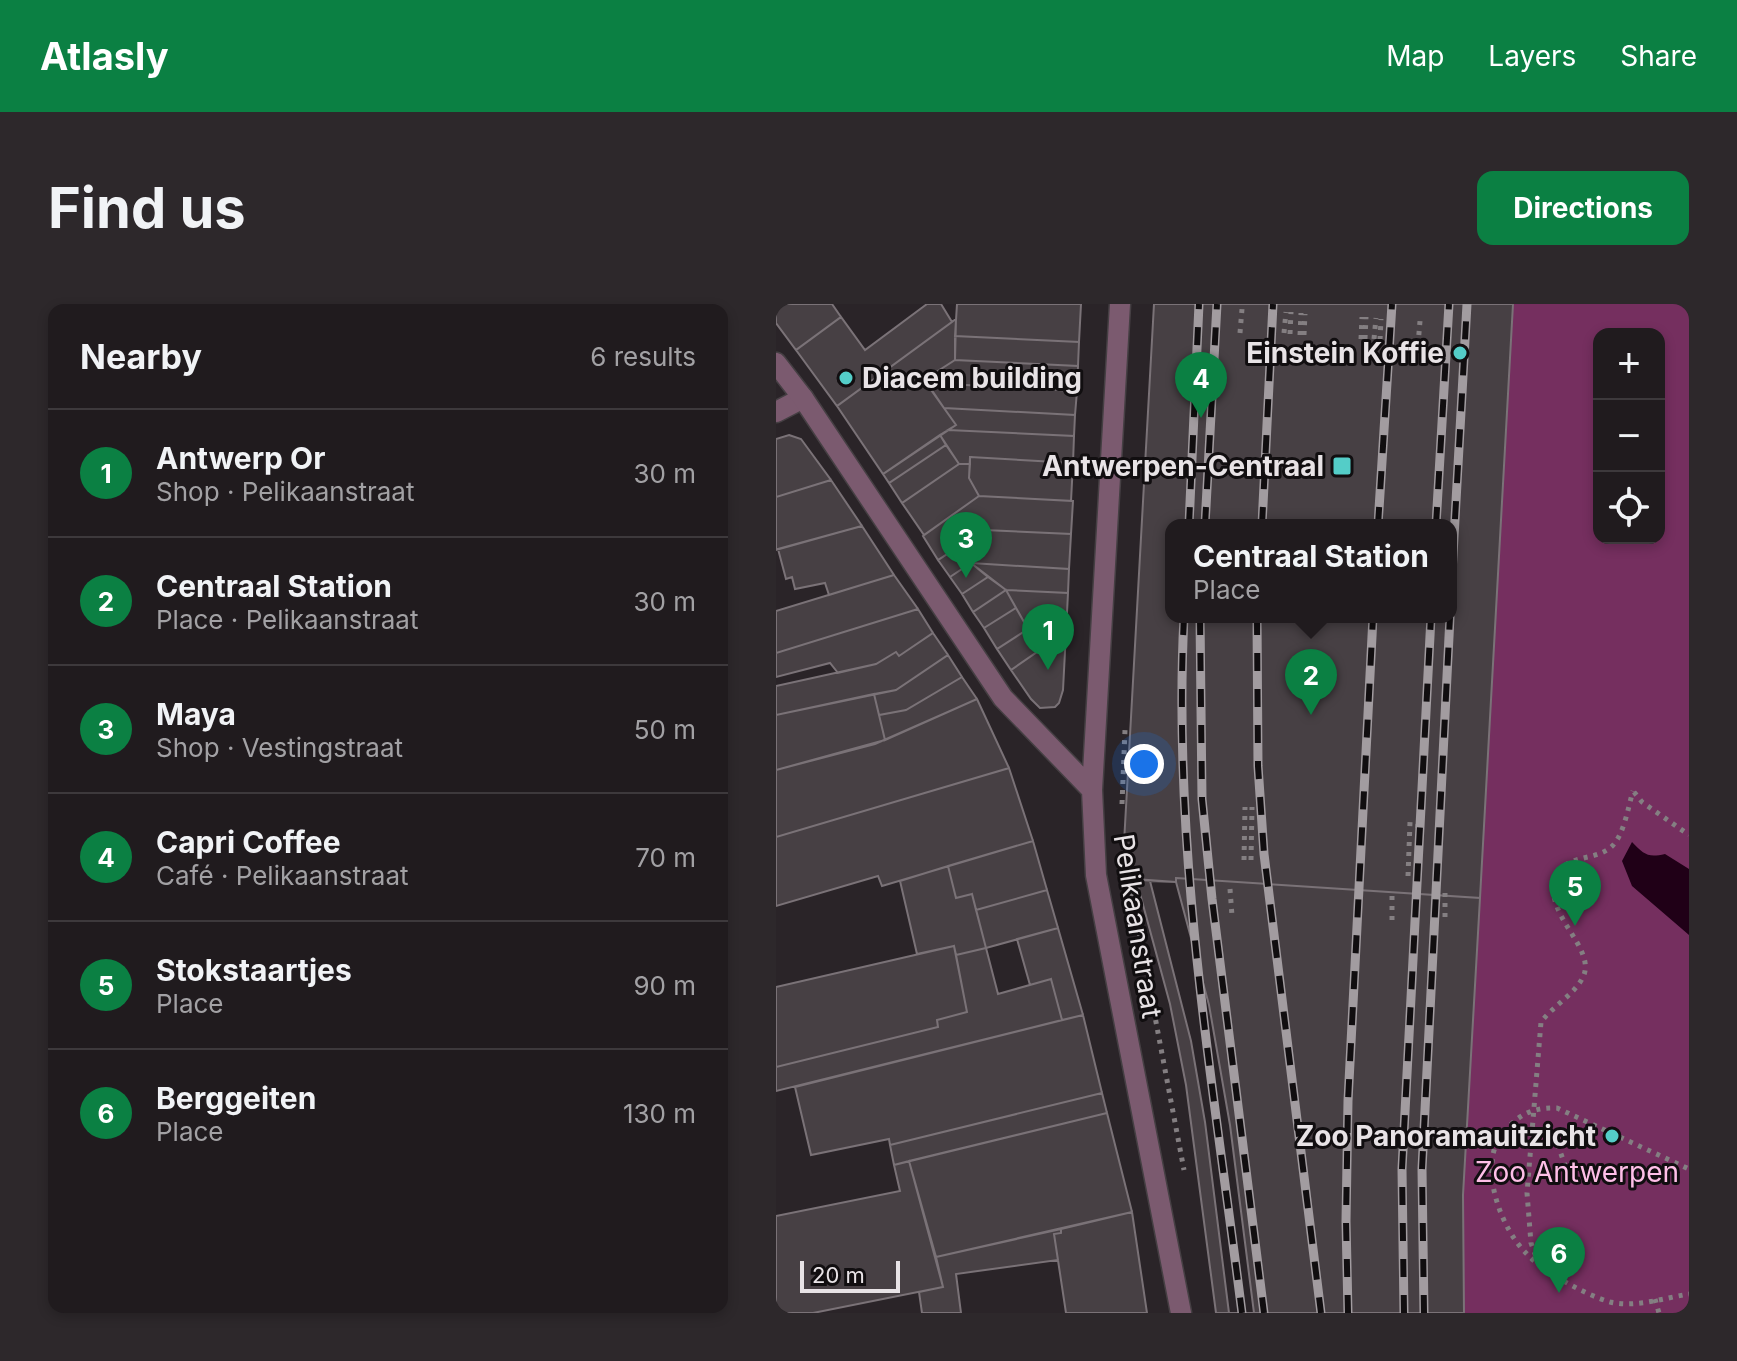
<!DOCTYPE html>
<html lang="en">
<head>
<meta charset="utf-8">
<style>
  body { margin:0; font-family:Inter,sans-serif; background:#2d282b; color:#f1f3f6 }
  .controls { position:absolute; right:24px; top:24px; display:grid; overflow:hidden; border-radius:16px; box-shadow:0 4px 12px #0003 }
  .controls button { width:72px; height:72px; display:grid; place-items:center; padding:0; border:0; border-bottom:2px solid #3d393c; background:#201b1e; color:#f1f3f6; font:40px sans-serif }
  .scale { position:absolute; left:24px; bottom:20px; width:100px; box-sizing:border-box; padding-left:8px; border:4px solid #e8e3e6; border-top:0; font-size:22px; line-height:28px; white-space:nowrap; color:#e8e3e6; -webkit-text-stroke:6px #110e10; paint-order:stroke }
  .you { position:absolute; left:368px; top:460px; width:28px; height:28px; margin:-20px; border:6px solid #fff; border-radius:50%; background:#1a73e8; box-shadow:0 0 0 12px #1a73e833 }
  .badge { display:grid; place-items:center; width:52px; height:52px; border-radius:50%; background:#0b8043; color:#fff; font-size:26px; font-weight:700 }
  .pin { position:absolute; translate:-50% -66px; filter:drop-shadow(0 2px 4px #0008) }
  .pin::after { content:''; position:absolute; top:42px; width:28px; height:24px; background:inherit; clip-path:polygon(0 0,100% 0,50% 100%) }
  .popup { position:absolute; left:389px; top:215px; width:292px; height:104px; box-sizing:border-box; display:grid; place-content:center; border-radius:16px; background:#201b1e; filter:drop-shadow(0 2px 6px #0005); font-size:26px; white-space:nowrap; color:#a2a1a4 }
  .popup b { font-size:30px; color:#f1f3f6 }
  .popup::after { content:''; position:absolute; left:50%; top:100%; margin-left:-16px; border:16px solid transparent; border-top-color:#201b1e }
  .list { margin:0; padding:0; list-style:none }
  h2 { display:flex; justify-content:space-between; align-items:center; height:104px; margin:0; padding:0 32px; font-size:34px }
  h2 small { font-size:26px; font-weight:400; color:#a2a1a4 }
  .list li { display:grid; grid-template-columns:52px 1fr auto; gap:24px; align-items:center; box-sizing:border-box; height:128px; padding:0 32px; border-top:2px solid #3d393c }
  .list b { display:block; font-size:30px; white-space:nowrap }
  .list p { margin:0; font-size:26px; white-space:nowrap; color:#a2a1a4 }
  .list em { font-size:26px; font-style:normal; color:#a2a1a4 }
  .icon { flex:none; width:44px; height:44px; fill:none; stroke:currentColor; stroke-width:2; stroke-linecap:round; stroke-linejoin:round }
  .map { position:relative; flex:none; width:913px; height:1009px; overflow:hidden; border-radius:16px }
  header { display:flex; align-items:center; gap:48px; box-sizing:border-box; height:112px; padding:0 40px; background:#0b8043; color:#fff }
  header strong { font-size:38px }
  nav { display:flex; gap:44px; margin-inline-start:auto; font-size:28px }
  .intro { display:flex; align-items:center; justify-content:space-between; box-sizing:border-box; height:192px; padding:0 48px }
  h1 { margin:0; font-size:56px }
  .button { padding:20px 36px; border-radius:16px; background:#0b8043; color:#fff; font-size:28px; font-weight:700 }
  main { display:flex; gap:48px; padding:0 48px }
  aside { flex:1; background:#201b1e; border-radius:16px; box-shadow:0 4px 12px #0003 }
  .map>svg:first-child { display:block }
  .green { fill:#752f5f; fill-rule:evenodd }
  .water { fill:#200017 }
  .building { fill:#474044; stroke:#7a7277; stroke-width:2; fill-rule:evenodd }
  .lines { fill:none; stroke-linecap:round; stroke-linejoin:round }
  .pedestrian-casing { stroke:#453f43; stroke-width:23 }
  .minor-casing { stroke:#453f43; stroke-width:23 }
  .path { stroke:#847f82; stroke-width:5; stroke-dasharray:4 6; stroke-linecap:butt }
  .pedestrian { stroke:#7b5a6f; stroke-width:20 }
  .minor { stroke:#7b5a6f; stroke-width:20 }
  .rail-casing { stroke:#a29ca0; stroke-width:9 }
  .rail { stroke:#110e10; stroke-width:6; stroke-dasharray:18; stroke-linecap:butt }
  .path-bridge { stroke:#847f82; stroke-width:5; stroke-dasharray:4 6; stroke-linecap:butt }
  .poi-dot { fill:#54cdc8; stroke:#110e10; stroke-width:3 }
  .labels { text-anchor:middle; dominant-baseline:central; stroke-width:6; stroke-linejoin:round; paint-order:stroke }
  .poi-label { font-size:28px; font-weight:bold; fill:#e8e3e6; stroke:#110e10; text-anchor:end }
  .street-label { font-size:28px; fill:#e8e3e6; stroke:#110e10 }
  .park-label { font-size:28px; fill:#febfe7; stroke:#110e10 }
</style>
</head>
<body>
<header>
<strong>Atlasly</strong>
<nav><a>Map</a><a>Layers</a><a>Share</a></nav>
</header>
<div class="intro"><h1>Find us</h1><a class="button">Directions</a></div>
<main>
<aside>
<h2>Nearby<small>6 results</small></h2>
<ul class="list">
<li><span class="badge">1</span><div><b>Antwerp Or</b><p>Shop · Pelikaanstraat</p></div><em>30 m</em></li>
<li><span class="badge">2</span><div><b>Centraal Station</b><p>Place · Pelikaanstraat</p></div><em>30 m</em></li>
<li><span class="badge">3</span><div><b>Maya</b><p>Shop · Vestingstraat</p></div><em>50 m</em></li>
<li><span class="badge">4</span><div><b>Capri Coffee</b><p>Café · Pelikaanstraat</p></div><em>70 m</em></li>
<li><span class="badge">5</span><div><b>Stokstaartjes</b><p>Place</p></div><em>90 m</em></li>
<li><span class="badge">6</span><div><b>Berggeiten</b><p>Place</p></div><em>130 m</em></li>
</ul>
</aside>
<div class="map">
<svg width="913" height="1009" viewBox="0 0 913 1009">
  <rect width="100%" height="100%" fill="#2a2428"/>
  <path class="green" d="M737,0H913V1009H688L687,891ZM823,30H883V234H823Z"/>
  <path class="water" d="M856,538C868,550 871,554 889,550L913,565V631L856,582L846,557Z"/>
  <path class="building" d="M0,0H56L65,13L20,46L0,19Z
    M151,0H165L176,18L61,102L20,46L65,13L89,46Z
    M181,0H305L303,38L179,32Z
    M378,0H737L704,594L400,574V578L346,575ZM395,221H675V313H395Z
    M180,15L179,56L148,76L180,121L107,170L61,102Z
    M179,32L303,38L302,62L179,56Z
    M179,56L302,62L301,87L151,79L148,76Z
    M151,79L301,87L299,111L168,104Z
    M168,104L299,111L298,132L172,126L180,121Z
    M172,126L298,132L297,159L194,153V160H183L164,131Z
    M13,131L25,135L55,176L0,193V135Z
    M164,131L170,141L113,179L107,170Z
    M170,141L183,160L126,199L113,179Z
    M194,153L297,159L295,197L203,192L193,174Z
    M183,160H194L193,174L203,192L148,231L126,199Z
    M55,176L86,222L0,246V193Z
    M203,192L297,197L295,230L208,226L162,256L147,232Z
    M86,222L118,271L53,291L49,279L19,285L16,273L10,275L2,245Z
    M208,226L295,230L293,265L195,259L174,273L162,256Z
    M195,259L293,265L292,289L230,286Z
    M195,259L212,273L186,290L174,273Z
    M118,271L142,305L0,349V307Z
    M212,273L230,286L197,308L186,290Z
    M230,286L292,289L290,328L252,325Z
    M230,286L240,304L208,324L197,308Z
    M240,304L252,325L221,345L208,324Z
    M142,305L157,329L123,352L120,348L100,360L62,369L54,359L0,373V349Z
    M252,325L290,328L235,366L221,345Z
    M290,328L287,386L283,399L279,403L264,404L255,395L235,366Z
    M157,329L172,351L120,386L0,411V382L100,360L120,348L123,352Z
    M172,351L186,373L130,406L103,411L98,390L120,386Z
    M186,373L201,395L109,436L103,411L130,406Z
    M98,390L109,436L0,466V411Z
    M201,395L233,464L0,533V466L99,440Z
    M233,464L257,537L106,582L102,572L0,602V533Z
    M257,537L271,586L200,606L196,590L180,594L172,562Z
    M172,562L180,594L196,590L210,644L180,651L178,642L141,650L124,577Z
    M400,574L704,594L687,891L688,1009H440L410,781L394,700L360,575L400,578Z
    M374,577L400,578L433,701L454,821L478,1009H453L429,818L415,737Z
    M271,586L282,624L210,644L200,606Z
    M282,624L307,711L286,716L275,675L254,681L241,635Z
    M178,642L191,708L161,716L162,723L0,763V683Z
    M210,644L222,690L275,675L286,716L0,787V763L162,723L161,716L191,708L180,651Z
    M307,711L326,789L114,841L113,835L35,851L19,783Z
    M326,789L331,809L118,861L114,841Z
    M331,809L356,908L160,953L133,857Z
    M133,857L167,983L37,1009H0V912L124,887L118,861Z
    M356,908L371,1009H290L278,930L285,929V925Z
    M285,925V929L278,930L282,956L180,970L185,1009H146L143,988L167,983L160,953Z"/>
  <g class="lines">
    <defs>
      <path id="pedestrian" d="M0,108L27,94"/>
      <path id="minor" d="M344,0L316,486L320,571L405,1009
        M0,59L27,94L227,394L316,486"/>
    </defs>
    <use href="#pedestrian" class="pedestrian-casing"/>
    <use href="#minor" class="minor-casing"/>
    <path class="path" d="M464,29L466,5
      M508,29L510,8
      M514,30L515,8
      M524,31L525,9
      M528,31L529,10
      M585,35L586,13
      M589,35L590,13
      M598,35L600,14
      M604,36L605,15
      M642,41L644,17
      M858,488L866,498L913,531
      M346,500L349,426
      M642,520V574
      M348,549L408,866
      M468,556L469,503
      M475,556L476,503
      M632,572L634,518
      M454,585L456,612
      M669,613V587
      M616,616V589
      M756,828L768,830L780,836L789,861
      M722,836C705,869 725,924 750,949C767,968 810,991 834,998C859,1004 888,994 913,990
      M763,961L755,939L751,889L765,718C777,702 799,690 807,673C821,645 768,611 779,576C788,549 816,558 834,544C848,533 852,503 857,487
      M879,995L883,1009"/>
    <use href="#pedestrian" class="pedestrian"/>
    <use href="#minor" class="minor"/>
    <defs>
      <path id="rail" d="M413,221L423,0
        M429,221L441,0
        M486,221L497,0
        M602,221L616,0
        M660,221L673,0
        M675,287L691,0
        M408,313C396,546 437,778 466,1009
        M424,313L426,495L436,595L488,1009
        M481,313L482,462L488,550L545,1009
        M572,1009L570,917L572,797L597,313
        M628,1009L626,865L655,313
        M648,1009L646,865L674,313"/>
    </defs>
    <use href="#rail" class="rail-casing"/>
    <use href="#rail" class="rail"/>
    <path class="path-bridge" d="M722,836C738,814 752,803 781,804L913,865"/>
  </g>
  <g class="poi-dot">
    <circle cx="684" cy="49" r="8"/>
    <circle cx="70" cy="74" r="8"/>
    <rect x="556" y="152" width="20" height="20" rx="4"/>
    <circle cx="836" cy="832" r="8"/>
  </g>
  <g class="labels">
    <g class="poi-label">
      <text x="668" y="49">Einstein Koffie</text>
      <text x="86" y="74" text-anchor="start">Diacem building</text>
      <text x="548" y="162">Antwerpen-Centraal</text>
      <text x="820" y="832">Zoo Panoramauitzicht</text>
    </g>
    <g class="street-label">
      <text transform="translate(362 622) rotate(81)">Pelikaanstraat</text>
    </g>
    <g class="park-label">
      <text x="801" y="868">Zoo Antwerpen</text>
    </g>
  </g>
</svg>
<div class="controls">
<button>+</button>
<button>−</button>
<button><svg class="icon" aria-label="locate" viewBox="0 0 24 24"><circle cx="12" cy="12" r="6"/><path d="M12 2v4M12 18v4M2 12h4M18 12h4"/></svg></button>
</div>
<div class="scale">20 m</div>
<div class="you"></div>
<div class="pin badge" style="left:272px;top:366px">1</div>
<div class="pin badge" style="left:535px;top:411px">2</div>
<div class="popup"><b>Centraal Station</b>Place</div>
<div class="pin badge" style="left:190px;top:274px">3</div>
<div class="pin badge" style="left:425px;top:114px">4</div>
<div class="pin badge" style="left:799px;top:622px">5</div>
<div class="pin badge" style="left:783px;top:989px">6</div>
</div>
</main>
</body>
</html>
